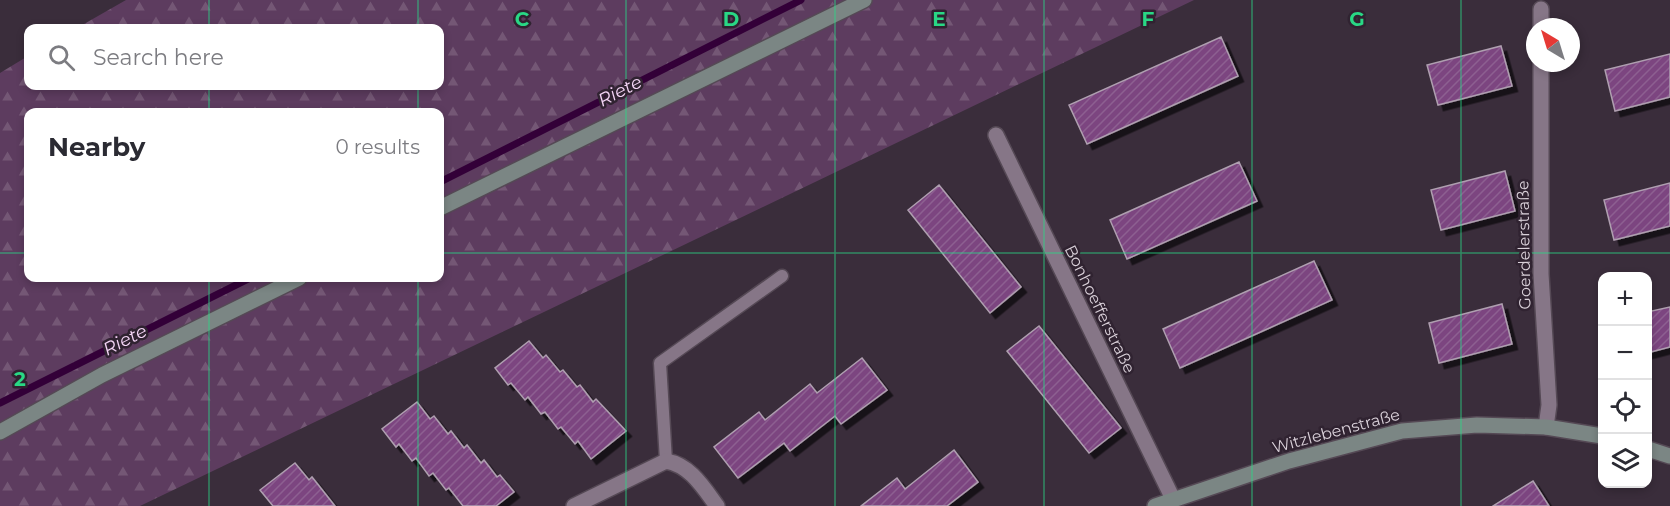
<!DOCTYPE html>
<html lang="en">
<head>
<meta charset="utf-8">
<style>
  body { margin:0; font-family:Montserrat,sans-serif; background:#f2f2f3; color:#2b2b33 }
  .controls { position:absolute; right:18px; bottom:18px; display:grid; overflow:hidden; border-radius:12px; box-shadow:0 3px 9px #0003 }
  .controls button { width:54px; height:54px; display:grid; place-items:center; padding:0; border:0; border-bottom:2px solid #e1e1e2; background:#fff; color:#2b2b33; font:30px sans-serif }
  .compass { position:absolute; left:1526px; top:18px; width:54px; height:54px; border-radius:50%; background:#fff; box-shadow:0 3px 9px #0003; rotate:322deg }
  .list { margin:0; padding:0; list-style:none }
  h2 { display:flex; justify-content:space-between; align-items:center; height:78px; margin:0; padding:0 24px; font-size:26px }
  h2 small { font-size:20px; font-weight:400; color:#7c7c81 }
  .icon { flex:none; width:33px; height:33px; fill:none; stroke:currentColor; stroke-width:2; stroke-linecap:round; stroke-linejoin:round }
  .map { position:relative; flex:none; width:1670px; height:506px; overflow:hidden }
  .search { position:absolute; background:#fff; box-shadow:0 3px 9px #0003; left:24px; top:24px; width:420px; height:66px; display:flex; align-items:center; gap:15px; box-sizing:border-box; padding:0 21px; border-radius:12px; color:#7c7c81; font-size:22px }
  .panel { position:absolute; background:#fff; box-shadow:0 3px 9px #0003; left:24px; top:108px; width:420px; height:174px; border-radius:12px }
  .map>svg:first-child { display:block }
  .forest { fill:url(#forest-firs); fill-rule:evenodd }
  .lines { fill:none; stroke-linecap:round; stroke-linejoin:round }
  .stream { stroke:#330038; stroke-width:7 }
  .building { fill:url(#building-hatch); stroke:#af9fb0; stroke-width:1.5; filter:url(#shadow) }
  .lane-casing { stroke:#554955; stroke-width:15 }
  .street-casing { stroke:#554955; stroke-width:18 }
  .secondary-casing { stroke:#554955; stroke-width:18 }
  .lane { stroke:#867687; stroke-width:12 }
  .street { stroke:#867687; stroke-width:15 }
  .secondary { stroke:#7b8684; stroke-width:15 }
  .grid { fill:none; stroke:#29d885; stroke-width:1.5; stroke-opacity:0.55 }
  .labels { text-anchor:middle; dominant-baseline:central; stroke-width:5; stroke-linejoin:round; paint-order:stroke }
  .street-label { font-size:16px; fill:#d9d0d9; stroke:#302331 }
  .water-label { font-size:18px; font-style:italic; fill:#f4d5f6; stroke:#302331 }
  .grid-label { font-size:20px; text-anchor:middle; font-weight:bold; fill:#29d885; stroke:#302331; stroke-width:5; stroke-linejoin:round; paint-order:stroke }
</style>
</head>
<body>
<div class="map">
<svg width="1670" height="506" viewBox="0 0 1670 506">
  <defs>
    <pattern id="forest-firs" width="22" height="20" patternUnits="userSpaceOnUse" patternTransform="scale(1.5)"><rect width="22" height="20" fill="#5d3c5f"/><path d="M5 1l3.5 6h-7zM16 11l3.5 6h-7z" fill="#745775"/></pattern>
    <pattern id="building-hatch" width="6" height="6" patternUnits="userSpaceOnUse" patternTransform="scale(1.5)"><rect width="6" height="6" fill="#7b4580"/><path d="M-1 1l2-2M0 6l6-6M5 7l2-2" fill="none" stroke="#8d5f91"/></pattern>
    <filter id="shadow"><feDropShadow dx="5.5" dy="5.5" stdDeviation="0" flood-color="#0009"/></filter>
  </defs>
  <rect width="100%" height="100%" fill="#3a2d3b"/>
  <path class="forest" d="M126,0H1194L140,506H0V73L28,56V86H440V28H77ZM28,112H440V278H28Z"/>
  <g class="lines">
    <path class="stream" d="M440,182L801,0
      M0,403L250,278"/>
  </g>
  <path class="building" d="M1221,37L1238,76L1087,144L1069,105Z
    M1501,46L1512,86L1438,105L1427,65Z
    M1670,54V97L1615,111L1605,70Z
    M1239,162L1257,201L1127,259L1110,220Z
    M1505,171L1515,211L1441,230L1431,190Z
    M1670,183V226L1614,240L1604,200Z
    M939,185L1021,287L990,313L908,210Z
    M1314,261L1332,300L1180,368L1163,329Z
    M1502,304L1512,344L1439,363L1429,323Z
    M1670,307V347L1647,353V312Z
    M1039,326L1121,428L1089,453L1007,351Z
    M529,341L543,358L546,355L560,372L563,370L577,387L580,385L593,402L596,399L626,431L591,459L578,441L575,444L561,427L558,429L545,412L541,414L528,397L525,400L511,383L508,385L495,368Z
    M862,358L887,390L841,424L835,416L790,451L784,443L738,478L714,447L759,412L765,420L810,384L817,393Z
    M417,402L430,419L434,416L448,434L451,431L464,448L467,445L481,463L484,460L497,477L500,475L514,492L496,506H463L449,488L446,490L433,473L429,476L416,458L412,461L399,444L396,447L382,429Z
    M954,450L978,482L947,506H861L897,478L905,489Z
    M295,463L309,480L312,477L335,506H273L260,490Z
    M1533,481L1549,506H1493Z"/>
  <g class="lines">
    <defs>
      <path id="lane" d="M666,461L660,363L782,276"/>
      <path id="street" d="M1541,9V27
        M1541,63V274L1549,405L1546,427
        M996,135L1173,499
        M574,506L666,461C690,465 703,487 717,506"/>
      <path id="secondary" d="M440,208L864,0
        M0,432L102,375L299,278
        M1648,449L1670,456
        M1155,506L1289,461L1402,431L1477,425L1546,427L1602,436"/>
    </defs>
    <use href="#lane" class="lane-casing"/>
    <use href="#street" class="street-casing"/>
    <use href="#secondary" class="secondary-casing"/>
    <use href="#lane" class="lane"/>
    <use href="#street" class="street"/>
    <use href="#secondary" class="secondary"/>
  </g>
  <path class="grid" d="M209,0V28M418,0V28M626,0V506M835,0V506M1044,0V506M1252,0V506M1461,0V506M209,86V112M418,86V112M0,253H28M440,253H1670M209,278V506M418,278V506"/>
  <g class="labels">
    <g class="street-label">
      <text transform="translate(1524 245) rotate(-91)">Goerdelerstraße</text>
      <text transform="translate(1100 309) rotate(64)">Bonhoefferstraße</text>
      <text transform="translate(1336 431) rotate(-15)">Witzlebenstraße</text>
    </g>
    <g class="water-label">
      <text transform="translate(620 91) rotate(-27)">Riete</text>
      <text transform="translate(125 340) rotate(-27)">Riete</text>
    </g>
  </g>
  <g class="grid-label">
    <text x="522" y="26">C</text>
    <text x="731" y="26">D</text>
    <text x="939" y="26">E</text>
    <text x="1148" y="26">F</text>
    <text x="1357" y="26">G</text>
    <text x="20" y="386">2</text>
  </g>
</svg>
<div class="controls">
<button>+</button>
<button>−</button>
<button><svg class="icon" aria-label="locate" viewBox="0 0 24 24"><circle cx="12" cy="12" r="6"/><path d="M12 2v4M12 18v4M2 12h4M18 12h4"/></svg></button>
<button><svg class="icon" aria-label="layers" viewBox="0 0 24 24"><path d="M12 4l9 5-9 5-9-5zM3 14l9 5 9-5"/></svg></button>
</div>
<svg class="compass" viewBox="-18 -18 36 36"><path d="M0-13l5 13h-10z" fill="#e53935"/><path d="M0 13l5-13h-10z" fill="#7c7c81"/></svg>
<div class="search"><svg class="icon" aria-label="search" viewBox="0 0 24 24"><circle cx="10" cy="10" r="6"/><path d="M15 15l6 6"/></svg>Search here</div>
<section class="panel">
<h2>Nearby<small>0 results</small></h2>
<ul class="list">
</ul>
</section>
</div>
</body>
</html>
